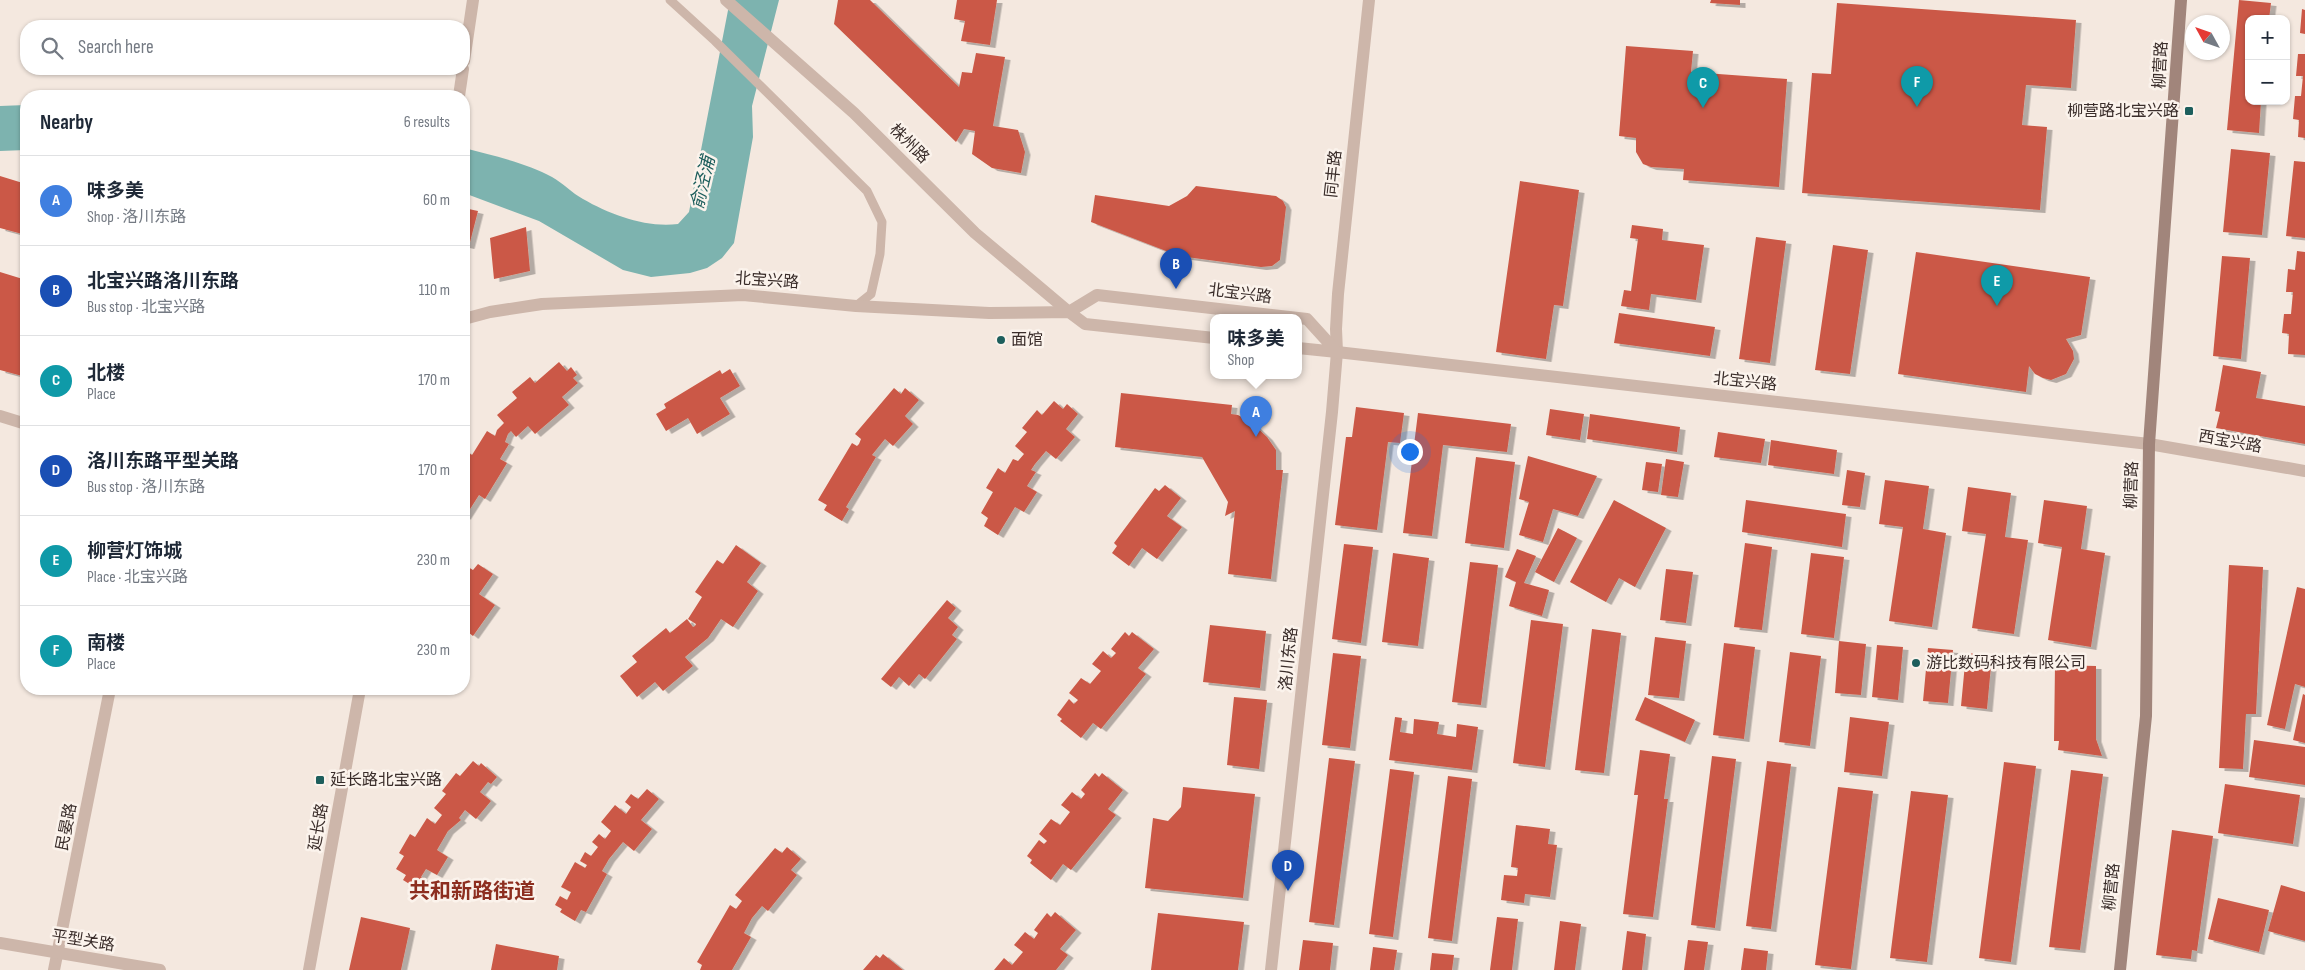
<!DOCTYPE html>
<html lang="en">
<head>
<meta charset="utf-8">
<style>
  body { margin:0; font-family:"Sofia Sans Condensed","Noto Sans SC",sans-serif; background:#f2f2f3; color:#1f2937 }
  .controls { position:absolute; right:15px; top:15px; display:grid; overflow:hidden; border-radius:10px; box-shadow:0 1px 4px #0004 }
  .controls button { width:45px; height:45px; display:grid; place-items:center; padding:0; border:0; border-bottom:1px solid #e0e1e3; background:#fff; color:#1f2937; font:25px sans-serif }
  .compass { position:absolute; left:2185px; top:15px; width:45px; height:45px; border-radius:50%; background:#fff; box-shadow:0 1px 4px #0004; rotate:310deg }
  .you { position:absolute; left:1409px; top:451px; width:18px; height:18px; margin:-12px; border:4px solid #fff; border-radius:50%; background:#1a73e8; box-shadow:0 0 0 8px #1a73e833 }
  .badge { display:grid; place-items:center; width:32px; height:32px; border-radius:50%; background:#7c3aed; color:#fff; font-size:16px; font-weight:700 }
  .pin { position:absolute; translate:-50% -41px; filter:drop-shadow(0 1px 2px #0008) }
  .pin::after { content:''; position:absolute; top:26px; width:18px; height:15px; background:inherit; clip-path:polygon(0 0,100% 0,50% 100%) }
  .popup { position:absolute; left:1210px; top:314px; width:92px; height:65px; box-sizing:border-box; display:grid; place-content:center; border-radius:10px; background:#fff; filter:drop-shadow(0 1px 4px #0005); font-size:16px; white-space:nowrap; color:#747a83 }
  .popup b { font-size:19px; color:#1f2937 }
  .popup::after { content:''; position:absolute; left:50%; top:100%; margin-left:-10px; border:10px solid transparent; border-top-color:#fff }
  .list { margin:0; padding:0; list-style:none }
  h2 { display:flex; justify-content:space-between; align-items:center; height:65px; margin:0; padding:0 20px; font-size:21px }
  h2 small { font-size:16px; font-weight:400; color:#747a83 }
  .list li { display:grid; grid-template-columns:32px 1fr auto; gap:15px; align-items:center; box-sizing:border-box; height:90px; padding:0 20px; border-top:1px solid #e0e1e3 }
  .list b { display:block; font-size:19px; white-space:nowrap }
  .list p { margin:0; font-size:16px; white-space:nowrap; color:#747a83 }
  .list em { font-size:16px; font-style:normal; color:#747a83 }
  .icon { flex:none; width:28px; height:28px; fill:none; stroke:currentColor; stroke-width:2; stroke-linecap:round; stroke-linejoin:round }
  .map { position:relative; flex:none; width:2305px; height:970px; overflow:hidden }
  .search { position:absolute; background:#fff; box-shadow:0 1px 4px #0004; left:20px; top:20px; width:450px; height:55px; display:flex; align-items:center; gap:12px; box-sizing:border-box; padding:0 18px; border-radius:20px; color:#747a83; font-size:19px }
  .panel { position:absolute; background:#fff; box-shadow:0 1px 4px #0004; left:20px; top:90px; width:450px; height:605px; border-radius:20px }
  .map>svg:first-child { display:block }
  .water { fill:#7db3af }
  .building { fill:#cb5946; filter:url(#shadow) }
  .lines { fill:none; stroke-linecap:round; stroke-linejoin:round }
  .service { stroke:#cdb6aa; stroke-width:9 }
  .minor { stroke:#cdb6aa; stroke-width:12 }
  .tertiary { stroke:#cdb6aa; stroke-width:12 }
  .secondary { stroke:#a1857b; stroke-width:12 }
  .poi-dot { fill:#1d5e5c; stroke:#fbf3ec; stroke-width:2 }
  .labels { text-anchor:middle; dominant-baseline:central; stroke-width:5; stroke-linejoin:round; paint-order:stroke }
  .street-label { font-size:16px; fill:#3a2d2a; stroke:#fbf3ec }
  .poi-label { font-size:16px; fill:#3a2d2a; stroke:#fbf3ec; text-anchor:start }
  .water-label { font-size:18px; font-style:italic; fill:#1d5e5c; stroke:#fbf3ec }
  .district-label { font-size:21px; font-weight:bold; fill:#8d2e1f; stroke:#fbf3ec }
</style>
</head>
<body>
<div class="map">
<svg width="2305" height="970" viewBox="0 0 2305 970">
  <defs>
    <filter id="shadow"><feDropShadow dx="5.5" dy="3" stdDeviation="0" flood-color="#0004"/></filter>
  </defs>
  <rect width="100%" height="100%" fill="#f4e8df"/>
  <path class="water" d="M730,0H779L752,106L753,137L734,243L722,258L707,268L690,273L651,277L623,270L539,221L464,193V148C491,155 527,163 552,177C563,183 572,193 583,199C611,215 646,228 678,224L689,212Z
    M26,105V150L0,151V106Z"/>
  <path class="building" d="M838,0H870L959,87L962,72L972,73L976,53L1005,57L993,126L1018,130L1025,152L1021,173L992,168L972,154L975,131L964,129L956,142L834,24Z
    M957,0H997L990,45L961,41L965,21L954,19Z
    M1711,0H1740V5L1710,3Z
    M2239,0L2271,3L2269,19H2249V101H2261L2259,133L2227,130Z
    M1837,3L2076,20L2071,88L2026,85L2022,125L2047,127L2040,210L1802,193L1812,73L1831,74Z
    M2302,9L2305,10V34L2300,33Z
    M1626,46L1693,51L1691,72L1787,79L1779,187L1683,180L1684,169L1651,167L1643,164L1636,152V138L1619,136Z
    M2298,54H2305V138L2298,137L2299,120L2293,119L2295,96H2301L2303,76H2296Z
    M2231,149L2270,153L2262,235L2223,232Z
    M2294,161L2305,162V238L2286,236Z
    M0,176L26,184V235L0,228Z
    M1520,181L1579,190L1563,306L1554,305L1546,359L1496,352Z
    M1196,186L1276,196L1283,201L1286,207L1280,260L1272,266L1261,267L1179,256L1091,222L1095,195L1169,206L1187,196Z
    M464,208L478,211L469,246L464,245Z
    M1632,225L1663,229L1662,240L1704,245L1696,300L1651,294L1649,310L1621,306L1624,290L1631,291L1638,239L1630,238Z
    M526,227L530,271L494,279L490,238Z
    M1756,237L1786,241L1770,363L1739,359Z
    M1833,245L1868,250L1850,374L1815,370Z
    M2297,251L2305,252V355L2288,354L2289,334L2282,333L2284,314H2291L2293,292H2286L2288,269L2295,270Z
    M1916,252L2090,277L2081,335L2066,339L2073,351L2074,359L2066,374L2051,380L2043,378L2035,374L2029,366L2026,392L1898,374Z
    M2222,256L2250,258L2241,359L2213,356Z
    M0,272L26,280V377L0,370Z
    M1619,313L1715,327L1710,356L1614,343Z
    M559,362L567,371L571,367L577,375L573,378L578,383L562,397L569,405L535,434L528,426L516,437L511,431L508,434L505,442L509,444L500,459L507,463L485,499L479,495L465,517L464,516V450L472,455L487,431L495,436L497,430L504,423L497,415L517,398L512,392L530,377L535,383Z
    M2223,365L2261,372L2256,398L2305,406V444L2216,428L2220,412L2215,411Z
    M730,369L740,386L720,398L730,414L697,434L688,418L666,431L656,414L666,408L664,404L720,370L722,374Z
    M894,388L901,394L905,388L919,400L905,416L913,424L893,446L885,439L872,455L876,457L846,507L849,509L842,521L824,510L827,505L818,500L852,443L857,446L859,444L861,439L855,434Z
    M1121,393L1232,405L1231,414L1238,415L1252,423L1267,437L1276,450V470H1283L1271,579L1228,574L1235,511L1225,516L1228,502L1202,457L1115,447Z
    M1054,401L1063,409L1067,404L1078,414L1066,429L1075,437L1056,459L1046,451L1035,464L1031,470L1036,472L1027,486L1037,492L1024,512L1015,507L998,535L984,526L988,518L981,513L993,492L986,488L998,468L1005,473L1013,459L1018,461L1024,454L1015,446L1027,432L1022,428L1037,410L1042,415Z
    M1356,407L1404,413L1400,443L1388,442L1377,530L1335,525L1346,437H1352Z
    M1550,409L1584,414L1580,440L1546,435Z
    M1418,413L1511,424L1507,452L1443,445L1432,536L1403,533Z
    M1590,414L1680,427L1677,452L1587,439Z
    M1718,432L1765,439L1761,463L1714,457Z
    M1771,440L1837,450L1834,474L1768,465Z
    M1528,456L1597,476L1578,516L1553,509L1543,542L1519,535L1529,502L1519,499Z
    M1476,457L1515,462L1504,548L1465,543Z
    M1666,459L1684,462L1678,497L1661,495Z
    M1646,462L1662,464L1658,492L1642,490Z
    M1847,470L1865,473L1860,507L1842,505Z
    M1885,480L1929,486L1923,529L1946,533L1932,627L1889,621L1903,527L1879,524Z
    M1165,485L1181,498L1167,516L1182,527L1157,559L1142,548L1129,566L1112,553L1117,546L1114,543L1155,488L1159,491Z
    M1968,487L2011,493L2005,537L2028,540L2014,634L1972,628L1986,534L1962,531Z
    M1614,500L1666,528L1635,587L1619,578L1606,602L1570,582Z
    M1746,500L1846,514L1842,547L1742,532Z
    M2044,500L2087,506L2081,549L2105,553L2091,647L2048,640L2062,547L2038,543Z
    M1558,528L1577,538L1554,582L1535,572Z
    M1745,543L1772,547L1762,630L1734,627Z
    M1344,544L1373,547L1361,643L1332,639Z
    M736,545L761,563L747,582L758,591L733,627L721,619L708,638L685,657L693,666L663,691L655,682L637,697L620,676L637,662L632,656L666,628L670,633L687,619L693,627L695,626L696,624L688,619L702,597L695,592L717,560L723,564Z
    M1517,549L1536,556L1524,583L1549,590L1542,616L1509,606L1516,582L1505,577Z
    M1393,553L1429,558L1418,646L1382,642Z
    M1811,553L1844,557L1834,638L1801,634Z
    M1470,562L1498,565L1481,705L1452,702Z
    M478,564L493,574L479,594L495,605L473,636L464,629V573L468,567L473,570Z
    M2229,565L2263,567L2256,714H2246L2243,769L2219,768Z
    M1666,569L1693,572L1686,623L1660,620Z
    M2297,587L2305,589V687L2295,684L2285,729L2267,725Z
    M947,600L956,608L948,618L958,627L952,635L957,639L925,679L919,674L909,686L899,677L891,687L881,679Z
    M1531,620L1563,624L1545,767L1513,763Z
    M1210,625L1266,631L1260,688L1203,682Z
    M1592,629L1621,633L1604,773L1575,770Z
    M1125,632L1129,636L1132,632L1154,649L1138,668L1146,674L1101,729L1093,723L1081,738L1060,721L1062,719L1057,715L1069,699L1074,704L1078,700L1069,693L1081,678L1090,684L1101,671L1092,664L1103,651L1111,658L1116,653L1111,649Z
    M1655,637L1686,641L1679,698L1648,695Z
    M1839,641L1866,644L1861,695L1835,693Z
    M1724,643L1755,647L1744,739L1713,735Z
    M1877,645L1903,647L1898,700L1872,697Z
    M1928,648L1953,650L1948,703L1923,701Z
    M1790,652L1821,656L1810,746L1779,742Z
    M1333,653L1361,656L1350,748L1322,745Z
    M1966,653L1992,655L1987,709L1961,706Z
    M2055,665L2096,666V739L2102,756L2058,750L2059,741H2054Z
    M2303,694L2305,695V743L2293,740Z
    M1234,697L1267,700L1259,769L1227,765Z
    M1645,697L1695,720L1685,742L1635,720Z
    M1395,717L1402,718L1400,732L1413,734L1414,719L1439,722L1437,734L1456,737L1457,724L1478,727L1472,770L1389,760Z
    M1850,717L1889,722L1882,776L1844,772Z
    M2254,740L2305,747V785L2249,777Z
    M1640,750L1670,754L1664,799H1668L1653,917L1623,914L1638,795H1634Z
    M1712,756L1736,759L1715,928L1691,925Z
    M1329,758L1355,761L1334,925L1309,922Z
    M473,761L479,766L481,763L497,777L491,784L488,782L480,792L491,801L476,819L465,810L459,818L461,820L448,831L437,850L448,857L437,875L426,869L421,877L425,880L419,890L403,880L406,875L396,869L404,856L399,853L410,834L415,837L427,818L435,824L442,815L434,808L446,794L442,791L456,773L460,776Z
    M1767,761L1791,764L1771,929L1746,926Z
    M2004,762L2036,766L2011,962L1979,958Z
    M1390,769L1414,772L1393,937L1369,934Z
    M2071,770L2103,774L2080,950L2049,947Z
    M1095,773L1099,777L1102,773L1123,790L1108,809L1116,815L1071,870L1063,864L1051,880L1030,863L1032,860L1027,856L1039,840L1044,844L1047,841L1039,834L1051,819L1060,825L1070,812L1061,805L1072,792L1081,799L1085,794L1081,790Z
    M1448,776L1472,779L1452,941L1428,938Z
    M2225,784L2300,795L2293,844L2218,833Z
    M1183,787L1255,794L1243,898L1145,888L1153,818L1168,821L1181,807Z
    M1838,787L1873,791L1851,969L1815,965Z
    M647,789L659,799L641,820L652,829L634,851L623,842L609,859L602,871L607,874L586,912L581,910L575,921L560,912L562,909L555,905L560,896L567,900L571,892L561,887L575,862L585,868L587,865L580,861L585,852L591,856L598,847L592,842L599,834L605,839L611,831L601,822L615,805L626,814L631,807L625,802L631,794L638,799Z
    M1911,791L1948,795L1927,962L1890,958Z
    M1516,825L1550,829L1548,844L1557,845L1550,897L1525,894L1524,903L1501,900L1504,875L1517,876L1518,868L1511,867Z
    M2172,830L2213,836L2197,951L2192,950L2191,959L2156,955Z
    M787,847L801,859L791,870L797,875L768,911L762,906L752,918L744,933L751,937L732,970H700L702,965L697,962L730,905L736,909L742,901L735,895L775,848L782,853Z
    M2281,885L2305,892V941L2268,931Z
    M2218,898L2269,910L2259,952L2208,939Z
    M1055,912L1076,930L1060,949L1068,955L1056,970H994L1004,958L1012,965L1023,952L1014,945L1025,932L1034,939L1038,933L1034,930L1047,913L1051,917Z
    M1158,913L1244,922L1238,970H1151Z
    M361,917L410,928L401,970H349Z
    M1497,917L1518,919L1512,970H1490Z
    M1560,921L1581,924L1575,970H1554Z
    M1627,931L1646,934L1642,970H1622Z
    M1303,940L1333,943L1330,970H1299Z
    M1688,940L1708,942L1704,970H1684Z
    M496,944L559,956L557,970H491Z
    M1373,947L1397,950L1394,970H1370Z
    M1744,948L1768,951L1766,970H1741Z
    M1432,953L1454,955L1452,970H1430Z
    M883,954L903,970H863L876,955L880,958Z"/>
  <g class="lines">
    <path class="service" d="M670,0L715,41L867,191L882,222L880,254L871,294L856,306"/>
    <path class="minor" d="M726,0L854,113L975,233L1069,312
      M464,61L473,0
      M459,96L463,69
      M54,970L110,689
      M1271,970L1332,412L1337,352L1336,329L1338,294L1369,0"/>
    <path class="tertiary" d="M1069,312L1085,324L1214,338
      M464,319L490,312L542,304L743,295L856,306L989,313L1069,312L1097,295L1307,319L1337,352L2149,444L2305,471
      M1298,348L1337,352
      M0,416L26,424
      M0,943L160,970
      M309,970L360,689"/>
    <path class="secondary" d="M2120,970L2146,716L2149,444L2181,0"/>
  </g>
  <g class="poi-dot">
    <rect x="2184" y="106" width="10" height="10" rx="2.5"/>
    <circle cx="1001" cy="340" r="5"/>
    <circle cx="1916" cy="663" r="5"/>
    <rect x="315" y="775" width="10" height="10" rx="2.5"/>
  </g>
  <g class="labels">
    <g class="street-label">
      <text transform="translate(2161 65) rotate(-87)">柳营路</text>
      <text transform="translate(909 144) rotate(45)">株州路</text>
      <text transform="translate(1334 174) rotate(-84)">同丰路</text>
      <text transform="translate(767 281) rotate(4)">北宝兴路</text>
      <text transform="translate(1240 294) rotate(7)">北宝兴路</text>
      <text transform="translate(1745 382) rotate(6)">北宝兴路</text>
      <text transform="translate(2230 442) rotate(10)">西宝兴路</text>
      <text transform="translate(2132 485) rotate(-88)">柳营路</text>
      <text transform="translate(1289 659) rotate(-84)">洛川东路</text>
      <text transform="translate(67 827) rotate(-79)">民晏路</text>
      <text transform="translate(319 827) rotate(-80)">延长路</text>
      <text transform="translate(2112 887) rotate(-84)">柳营路</text>
      <text transform="translate(83 941) rotate(9)">平型关路</text>
    </g>
    <g class="poi-label">
      <text x="2179" y="111" text-anchor="end">柳营路北宝兴路</text>
      <text x="1011" y="340">面馆</text>
      <text x="1926" y="663">游比数码科技有限公司</text>
      <text x="330" y="780">延长路北宝兴路</text>
    </g>
    <g class="water-label">
      <text transform="translate(703 183) rotate(-77)">俞泾浦</text>
    </g>
    <g class="district-label">
      <text x="472" y="891">共和新路街道</text>
    </g>
  </g>
</svg>
<div class="controls">
<button>+</button>
<button>−</button>
</div>
<svg class="compass" viewBox="-18 -18 36 36"><path d="M0-13l5 13h-10z" fill="#e53935"/><path d="M0 13l5-13h-10z" fill="#747a83"/></svg>
<div class="you"></div>
<div class="pin badge" style="left:1256px;top:437px;background:#3f7fe0">A</div>
<div class="popup"><b>味多美</b>Shop</div>
<div class="pin badge" style="left:1176px;top:289px;background:#1a4fb4">B</div>
<div class="pin badge" style="left:1703px;top:108px;background:#0f9aa8">C</div>
<div class="pin badge" style="left:1288px;top:891px;background:#1a4fb4">D</div>
<div class="pin badge" style="left:1997px;top:306px;background:#0f9aa8">E</div>
<div class="pin badge" style="left:1917px;top:107px;background:#0f9aa8">F</div>
<div class="search"><svg class="icon" aria-label="search" viewBox="0 0 24 24"><circle cx="10" cy="10" r="6"/><path d="M15 15l6 6"/></svg>Search here</div>
<section class="panel">
<h2>Nearby<small>6 results</small></h2>
<ul class="list">
<li><span class="badge" style="background:#3f7fe0">A</span><div><b>味多美</b><p>Shop · 洛川东路</p></div><em>60 m</em></li>
<li><span class="badge" style="background:#1a4fb4">B</span><div><b>北宝兴路洛川东路</b><p>Bus stop · 北宝兴路</p></div><em>110 m</em></li>
<li><span class="badge" style="background:#0f9aa8">C</span><div><b>北楼</b><p>Place</p></div><em>170 m</em></li>
<li><span class="badge" style="background:#1a4fb4">D</span><div><b>洛川东路平型关路</b><p>Bus stop · 洛川东路</p></div><em>170 m</em></li>
<li><span class="badge" style="background:#0f9aa8">E</span><div><b>柳营灯饰城</b><p>Place · 北宝兴路</p></div><em>230 m</em></li>
<li><span class="badge" style="background:#0f9aa8">F</span><div><b>南楼</b><p>Place</p></div><em>230 m</em></li>
</ul>
</section>
</div>
</body>
</html>
